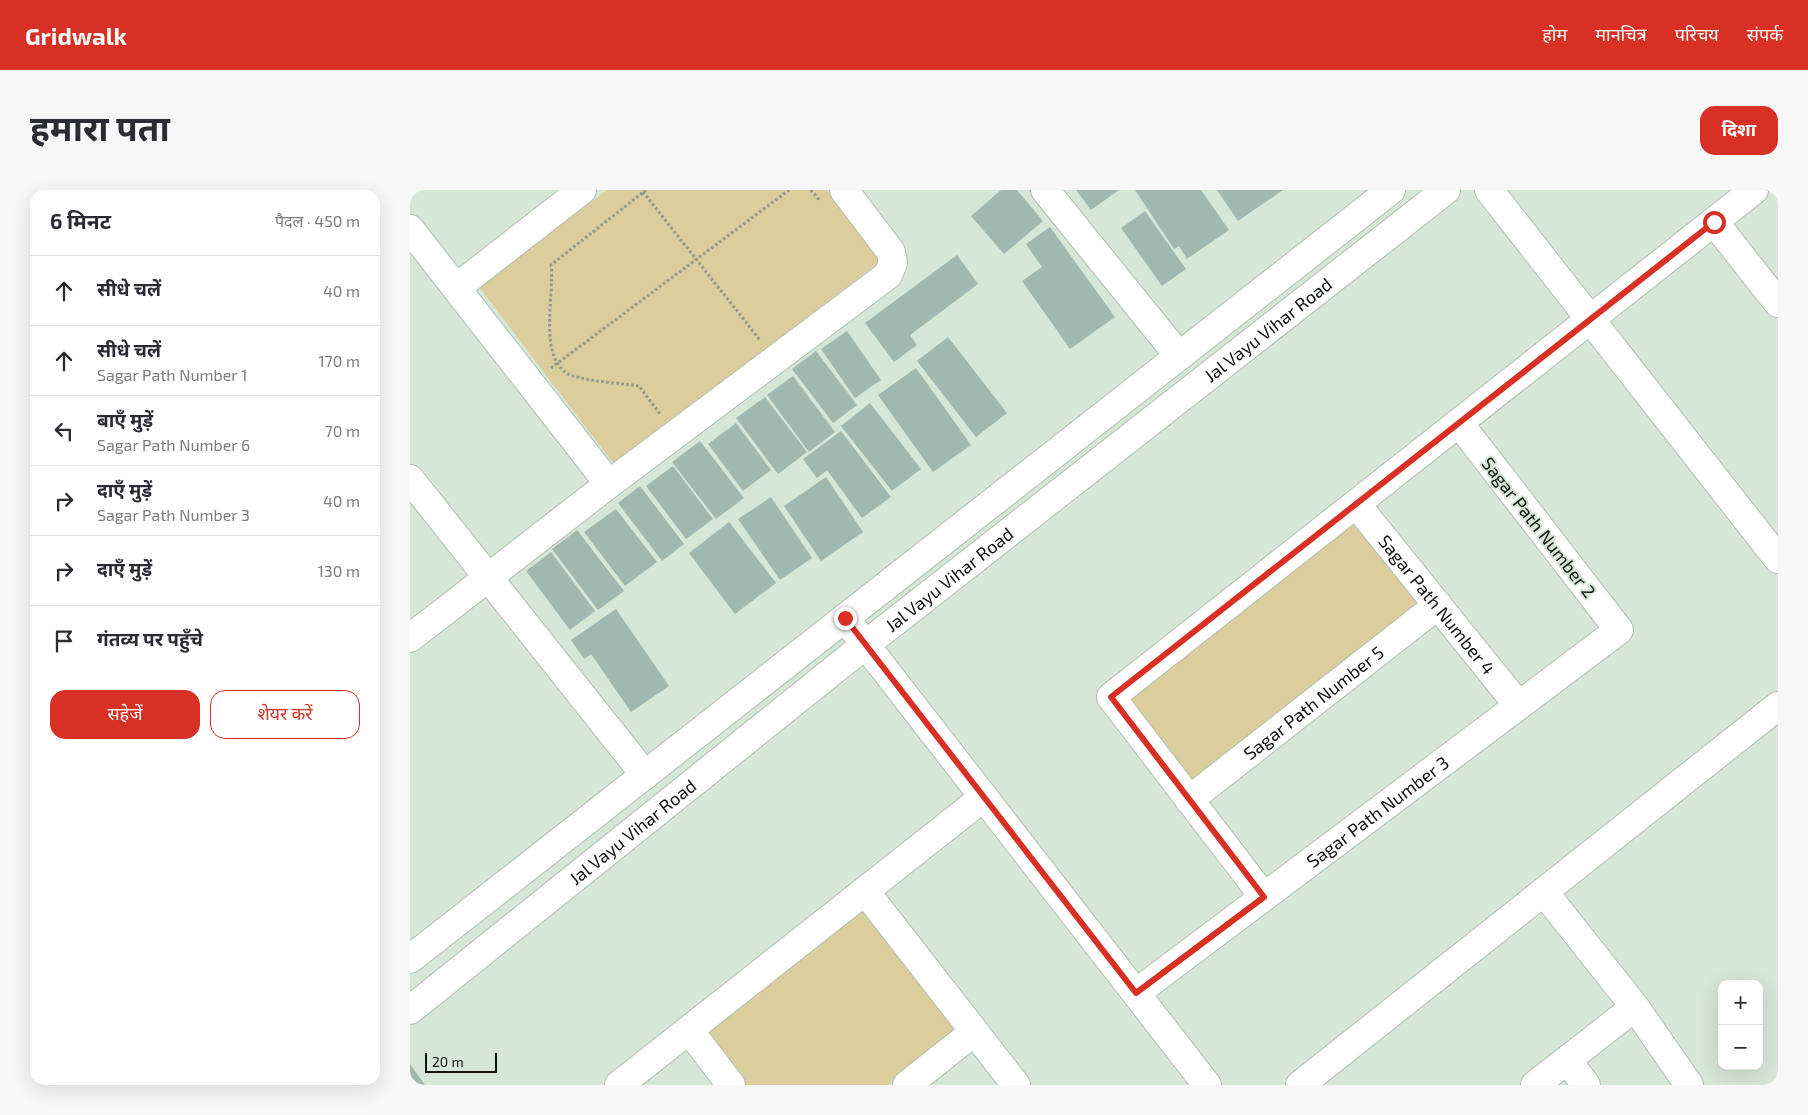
<!DOCTYPE html>
<html lang="hi">
<head>
<meta charset="utf-8">
<style>
  body { margin:0; font-family:"Exo 2","Noto Sans Devanagari",sans-serif; background:#f7f7f7; color:#2b2b33 }
  .controls { position:absolute; right:15px; bottom:15px; display:grid; overflow:hidden; border-radius:10px; box-shadow:0 5px 20px #0002 }
  .controls button { width:45px; height:45px; display:grid; place-items:center; padding:0; border:0; border-bottom:1px solid #e1e1e2; background:#fff; color:#2b2b33; font:25px sans-serif }
  .scale { position:absolute; left:15px; bottom:12px; width:72px; box-sizing:border-box; padding-left:5px; border:2px solid #0e130e; border-top:0; font-size:14px; line-height:18px; white-space:nowrap; color:#0e130e; -webkit-text-stroke:4px #d6e6d7; paint-order:stroke }
  .stop { position:absolute; width:15px; height:15px; margin:-11px; border:4px solid #d93025; border-radius:50%; background:#fff }
  .stop.end { background:#d93025; border-color:#fff; box-shadow:0 1px 5px #0008 }
  .list { margin:0; padding:0; list-style:none }
  h2 { display:flex; justify-content:space-between; align-items:center; height:65px; margin:0; padding:0 20px; font-size:21px }
  h2 small { font-size:16px; font-weight:400; color:#7c7c81 }
  .list li { display:grid; grid-template-columns:32px 1fr auto; gap:15px; align-items:center; box-sizing:border-box; height:70px; padding:0 20px; border-top:1px solid #e1e1e2 }
  .list b { display:block; font-size:19px; white-space:nowrap }
  .list p { margin:0; font-size:16px; white-space:nowrap; color:#7c7c81 }
  .list em { font-size:16px; font-style:normal; color:#7c7c81 }
  .actions { display:flex; gap:10px; padding:15px 20px }
  .actions a { flex:1; padding:11px 0; border:1px solid #d93025; border-radius:15px; text-align:center; font-size:18px; color:#d93025 }
  .actions .main { background:#d93025; color:#fff }
  .icon { flex:none; width:28px; height:28px; fill:none; stroke:currentColor; stroke-width:2; stroke-linecap:round; stroke-linejoin:round }
  .map { position:relative; flex:none; width:1368px; height:895px; overflow:hidden; border-radius:15px }
  header { display:flex; align-items:center; gap:30px; box-sizing:border-box; height:70px; padding:0 25px; background:#d93025; color:#fff }
  header strong { font-size:24px }
  nav { display:flex; gap:28px; margin-inline-start:auto; font-size:18px }
  .intro { display:flex; align-items:center; justify-content:space-between; box-sizing:border-box; height:120px; padding:0 30px }
  h1 { margin:0; font-size:35px }
  .button { padding:12px 22px; border-radius:15px; background:#d93025; color:#fff; font-size:18px; font-weight:700 }
  main { display:flex; gap:30px; padding:0 30px }
  aside { flex:1; background:#fff; border-radius:15px; box-shadow:0 5px 20px #0002 }
  .map>svg:first-child { display:block }
  .green { fill:#dccd9c }
  .building { fill:#a1b8b1 }
  .lines { fill:none; stroke-linecap:round; stroke-linejoin:round }
  .minor-casing { stroke:#afbfb1; stroke-width:30 }
  .path { stroke:#8b978c; stroke-width:3; stroke-dasharray:2.5 2.5; stroke-linecap:butt }
  .minor { stroke:#fff; stroke-width:28 }
  .route { stroke:#d93025; stroke-width:6 }
  .labels { text-anchor:middle; dominant-baseline:central; stroke-width:4; stroke-linejoin:round; paint-order:stroke }
  .street-label { font-size:18px; fill:#0e130e; stroke:#d6e6d7 }
</style>
</head>
<body>
<header>
<strong>Gridwalk</strong>
<nav><a>होम</a><a>मानचित्र</a><a>परिचय</a><a>संपर्क</a></nav>
</header>
<div class="intro"><h1>हमारा पता</h1><a class="button">दिशा</a></div>
<main>
<aside>
<h2>6 मिनट<small>पैदल · 450 m</small></h2>
<ul class="list">
<li><svg class="icon" aria-label="ahead" viewBox="0 0 24 24"><path d="M12 20V5M6 11l6-6 6 6"/></svg><div><b>सीधे चलें</b></div><em>40 m</em></li>
<li><svg class="icon" aria-label="ahead" viewBox="0 0 24 24"><path d="M12 20V5M6 11l6-6 6 6"/></svg><div><b>सीधे चलें</b><p>Sagar Path Number 1</p></div><em>170 m</em></li>
<li><svg class="icon" aria-label="left" viewBox="0 0 24 24"><path d="M17 20v-9H6M10 6l-5 5 5 5"/></svg><div><b>बाएँ मुड़ें</b><p>Sagar Path Number 6</p></div><em>70 m</em></li>
<li><svg class="icon" aria-label="right" viewBox="0 0 24 24"><path d="M7 20v-9h11M14 6l5 5-5 5"/></svg><div><b>दाएँ मुड़ें</b><p>Sagar Path Number 3</p></div><em>40 m</em></li>
<li><svg class="icon" aria-label="right" viewBox="0 0 24 24"><path d="M7 20v-9h11M14 6l5 5-5 5"/></svg><div><b>दाएँ मुड़ें</b></div><em>130 m</em></li>
<li><svg class="icon" aria-label="arrive" viewBox="0 0 24 24"><path d="M6 21V4h12l-3 4 3 4H6"/></svg><div><b>गंतव्य पर पहुँचे</b></div></li>
</ul>
<div class="actions"><a class="main">सहेजें</a><a>शेयर करें</a></div>
</aside>
<div class="map">
<svg width="1368" height="895" viewBox="0 0 1368 895">
  <rect width="100%" height="100%" fill="#d6e6d7"/>
  <path class="green" d="M197,0H417L471,71L204,274L69,97Z
    M944,329L1013,415L783,594L715,507Z
    M451,719L547,840L478,895H335L294,844Z"/>
  <path class="building" d="M591,0H607L633,31L594,64L561,26Z
    M666,0H709L681,20Z
    M725,0H791L819,40L777,69L769,56L764,59Z
    M807,0H873L828,31Z
    M735,21L776,79L752,96L711,38Z
    M640,37L705,127L660,159L612,91L632,77L616,54Z
    M547,65L568,94L500,145L507,155L484,172L455,133Z
    M437,141L471,190L445,208L411,159Z
    M538,147L597,223L566,247L507,171Z
    M406,161L447,215L423,233L382,179Z
    M506,178L561,255L523,282L468,205Z
    M383,186L425,242L399,262L357,205Z
    M355,207L397,262L368,284L326,228Z
    M460,213L511,279L482,301L431,236Z
    M326,233L361,280L333,301L298,254Z
    M431,241L481,307L452,328L417,280L407,288L393,269Z
    M290,251L334,308L306,329L262,272Z
    M263,276L303,329L276,349L236,296Z
    M416,287L453,342L411,371L374,316Z
    M230,296L274,354L252,371L208,313Z
    M361,307L402,368L370,390L328,329Z
    M206,319L247,372L215,396L174,342Z
    M319,332L366,393L325,424L279,363Z
    M167,340L214,401L188,420L142,359Z
    M141,362L185,421L160,440L116,381Z
    M206,419L259,496L221,522L181,464L174,469L161,450Z
    M0,874L15,895H0Z"/>
  <g class="lines">
    <defs>
      <g id="minor">
        <path d="M635,0L769,166"/>
        <path d="M1079,0L1368,369"/>
        <path d="M1304,32L1368,113"/>
        <path d="M0,39L199,294"/>
        <path d="M46,98L172,0"/>
        <path d="M0,289L235,585"/>
        <path id="s1" d="M946,314L1108,515"/>
        <path d="M444,440L797,895"/>
        <path d="M0,448L199,294L478,85L483,73L481,62L434,0"/>
        <path id="s2" d="M779,610L1028,415"/>
        <path d="M455,701L606,895"/>
        <path d="M854,707L701,507L1344,0"/>
        <path d="M0,769L981,0"/>
        <path id="s3" d="M726,803L1209,440L1049,233"/>
        <path d="M1225,817L1279,895"/>
        <path id="s4" d="M0,820L455,455L1036,0"/>
        <path d="M279,840L321,895"/>
        <path d="M1157,870L1176,895"/>
        <path d="M209,895L574,607"/>
        <path d="M497,895L564,842"/>
        <path d="M890,895L1368,516"/>
        <path d="M1125,895L1225,817L1134,702"/>
      </g>
    </defs>
    <use href="#minor" class="minor-casing"/>
    <path class="path" d="M236,0L141,75C145,105 126,174 163,186C184,192 208,193 229,196L250,224
      M401,0L410,11
      M233,2L350,150
      M141,178L379,0"/>
    <use href="#minor" class="minor"/>
  </g>
  <g class="lines">
    <path class="route" d="M435,428L726,803L854,707L701,507L1304,32"/>
  </g>
  <g class="labels">
    <g class="street-label">
      <text stroke="none"><textPath href="#s4" startOffset="1095">Jal Vayu Vihar Road</textPath></text>
      <text transform="translate(1129 337) rotate(52)">Sagar Path Number 2</text>
      <text stroke="none"><textPath href="#s4" startOffset="690">Jal Vayu Vihar Road</textPath></text>
      <text stroke="none"><textPath href="#s1" startOffset="129">Sagar Path Number 4</textPath></text>
      <text stroke="none"><textPath href="#s2" startOffset="158">Sagar Path Number 5</textPath></text>
      <text stroke="none"><textPath href="#s3" startOffset="302">Sagar Path Number 3</textPath></text>
      <text stroke="none"><textPath href="#s4" startOffset="285">Jal Vayu Vihar Road</textPath></text>
    </g>
  </g>
</svg>
<div class="controls">
<button>+</button>
<button>−</button>
</div>
<div class="scale">20 m</div>
<div class="stop" style="left:1304px;top:32px"></div>
<div class="stop end" style="left:435px;top:428px"></div>
</div>
</main>
</body>
</html>
